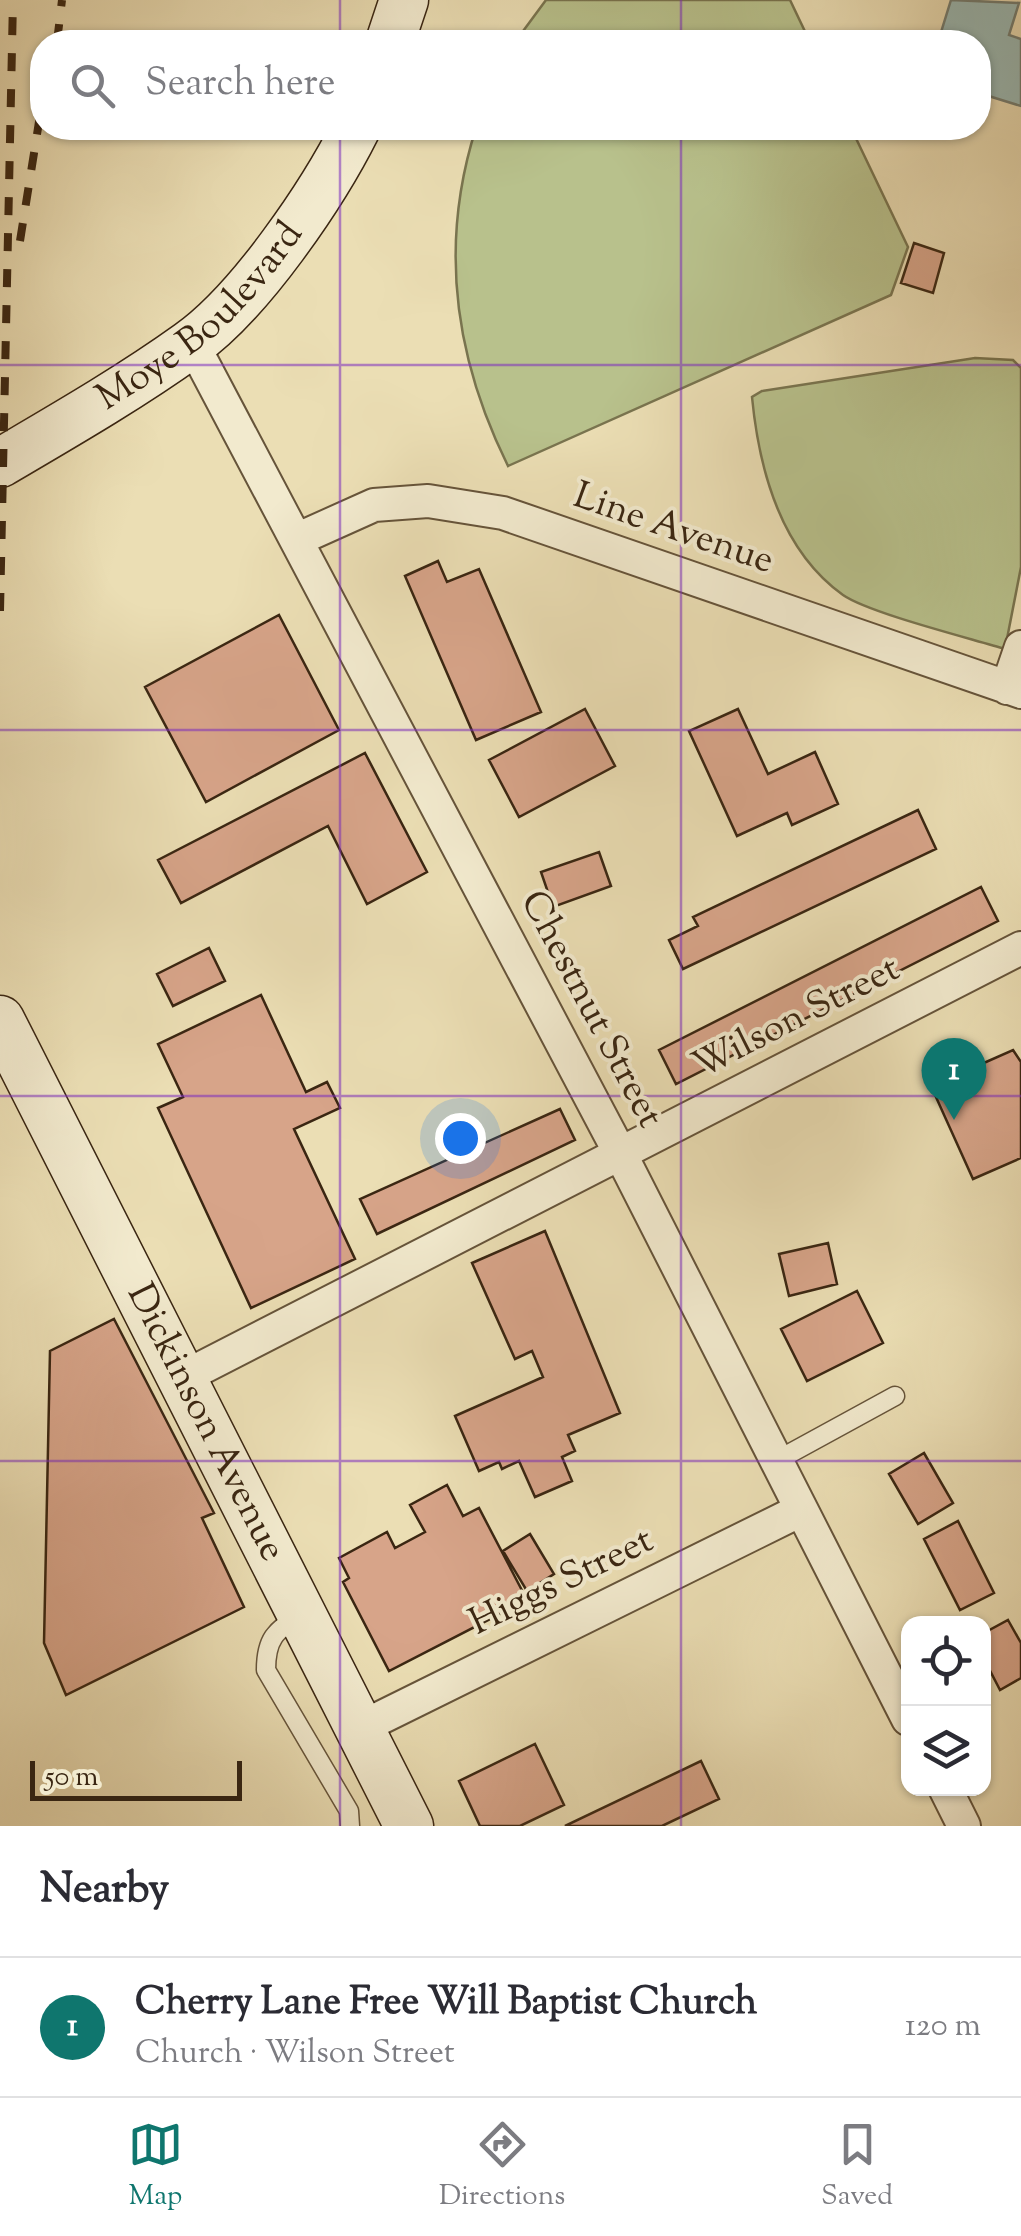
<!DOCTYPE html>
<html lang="en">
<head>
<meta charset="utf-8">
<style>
  body { margin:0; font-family:"Sorts Mill Goudy",serif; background:#f7f7f7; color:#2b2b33 }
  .controls { position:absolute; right:30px; bottom:30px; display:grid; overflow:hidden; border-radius:20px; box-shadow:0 2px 8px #0004 }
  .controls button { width:90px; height:90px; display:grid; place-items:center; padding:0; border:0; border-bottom:2px solid #e1e1e2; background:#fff; color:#2b2b33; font:50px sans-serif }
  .scale { position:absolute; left:30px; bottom:25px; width:212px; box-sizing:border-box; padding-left:10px; border:5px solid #3a2612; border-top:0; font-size:28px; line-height:35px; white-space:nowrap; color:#3a2612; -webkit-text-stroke:8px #f2eace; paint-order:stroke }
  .you { position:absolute; left:460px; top:1138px; width:35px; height:35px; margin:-25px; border:8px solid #fff; border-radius:50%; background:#1a73e8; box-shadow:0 0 0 15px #1a73e833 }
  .badge { display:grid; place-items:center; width:65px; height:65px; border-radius:50%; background:#0f766e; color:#fff; font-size:32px; font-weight:700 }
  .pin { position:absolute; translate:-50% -82px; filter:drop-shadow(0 2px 5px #0008) }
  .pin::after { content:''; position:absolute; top:52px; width:35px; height:30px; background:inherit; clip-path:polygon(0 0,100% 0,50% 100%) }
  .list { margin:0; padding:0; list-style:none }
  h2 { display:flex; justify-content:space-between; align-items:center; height:130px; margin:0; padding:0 40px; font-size:42px }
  h2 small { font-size:32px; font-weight:400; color:#7c7c81 }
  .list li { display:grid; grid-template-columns:65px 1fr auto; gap:30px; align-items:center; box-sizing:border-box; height:140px; padding:0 40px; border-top:2px solid #e1e1e2 }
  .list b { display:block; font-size:38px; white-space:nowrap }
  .list p { margin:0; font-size:32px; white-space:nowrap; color:#7c7c81 }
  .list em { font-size:32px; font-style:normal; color:#7c7c81 }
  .icon { flex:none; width:55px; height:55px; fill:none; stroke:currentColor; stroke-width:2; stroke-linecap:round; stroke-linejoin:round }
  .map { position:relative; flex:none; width:1021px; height:1826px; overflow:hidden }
  .search { position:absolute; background:#fff; box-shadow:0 2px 8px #0004; left:30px; right:30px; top:30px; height:110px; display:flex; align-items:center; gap:25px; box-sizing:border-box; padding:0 35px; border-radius:40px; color:#7c7c81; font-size:38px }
  .sheet { height:270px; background:#fff }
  nav { display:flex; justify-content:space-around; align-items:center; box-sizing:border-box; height:140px; border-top:2px solid #e1e1e2; background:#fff; font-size:28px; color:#7c7c81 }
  nav a { display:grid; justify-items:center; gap:5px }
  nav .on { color:#0f766e }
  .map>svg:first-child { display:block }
  .green { fill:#b8c18c; stroke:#79744f; stroke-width:2.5 }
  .water { fill:#9bbbb6; stroke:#747f74; stroke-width:2.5 }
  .building { fill:#d7a489; stroke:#3a2612; stroke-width:2.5 }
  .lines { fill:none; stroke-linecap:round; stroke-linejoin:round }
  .service-casing { stroke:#66543a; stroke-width:21 }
  .minor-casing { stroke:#66543a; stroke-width:36 }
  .secondary-casing { stroke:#3a2612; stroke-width:51 }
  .service { stroke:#f2eace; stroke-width:18 }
  .minor { stroke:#f2eace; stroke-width:32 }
  .secondary { stroke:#f2eace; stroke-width:48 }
  .rail { stroke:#3a2612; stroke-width:8; stroke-dasharray:18 18; stroke-linecap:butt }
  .grid { fill:none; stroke:#7b2cbf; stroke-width:2.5; stroke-opacity:0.55 }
  .labels { text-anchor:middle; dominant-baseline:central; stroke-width:8; stroke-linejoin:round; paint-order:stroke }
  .street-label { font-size:38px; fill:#3a2612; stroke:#f2eace }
</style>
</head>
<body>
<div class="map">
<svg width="1021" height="1826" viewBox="0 0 1021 1826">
  <rect width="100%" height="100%" fill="#ebdeb4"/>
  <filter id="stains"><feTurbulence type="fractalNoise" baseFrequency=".002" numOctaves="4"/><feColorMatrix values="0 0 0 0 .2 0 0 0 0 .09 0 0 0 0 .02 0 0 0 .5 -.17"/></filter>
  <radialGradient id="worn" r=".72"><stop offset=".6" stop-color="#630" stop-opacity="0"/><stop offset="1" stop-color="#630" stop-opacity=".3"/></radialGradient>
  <path class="green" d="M546,0H790L810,42H515Z
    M476,128H851L908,247L891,295L508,466C454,357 439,244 476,128Z
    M975,358L1013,360L1021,368V567L1005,649C969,638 869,613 843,595C780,550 759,470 752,397L762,391Z"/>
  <path class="water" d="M951,0L1019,3L1009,35L1021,39V106L979,93L978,42H938Z"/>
  <path class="building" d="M914,243L944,253L933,293L901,283Z
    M438,561L447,582L479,569L541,712L476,740L405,576Z
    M279,615L339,730L206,802L145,687Z
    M585,709L615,766L519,817L489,760Z
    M738,709L768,774L815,752L838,804L792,825L787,813L737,836L689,731Z
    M365,753L427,872L367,904L328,826L181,903L158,860Z
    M918,810L936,849L683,969L669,940L698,926L693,917Z
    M599,852L611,886L553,907L541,872Z
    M981,887L998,921L676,1084L659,1050Z
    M209,948L225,981L173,1006L157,974Z
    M261,995L306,1092L327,1082L340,1108L294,1129L355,1259L251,1308L158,1108L183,1097L158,1044Z
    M1013,1050L1021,1062V1158L973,1179L926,1075L972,1055L977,1066Z
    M560,1109L575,1140L377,1234L360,1199Z
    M545,1231L620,1413L568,1435L575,1451L562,1457L572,1481L535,1497L519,1461L502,1469L499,1462L479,1471L455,1416L543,1377L532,1351L515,1359L472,1263Z
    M828,1243L837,1284L789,1296L779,1254Z
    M857,1291L883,1343L807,1381L781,1329Z
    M114,1319L214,1513L202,1518L244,1607L66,1695L44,1643L50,1351Z
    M924,1453L953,1503L918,1524L889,1474Z
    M447,1485L463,1516L479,1508L527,1600L389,1671L343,1582L349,1578L339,1558L387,1532L395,1548L425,1532L410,1505Z
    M958,1521L994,1593L960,1610L924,1539Z
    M530,1534L554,1574L527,1591L503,1551Z
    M1008,1620L1021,1643V1678L1000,1690L984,1659V1633Z
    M535,1744L564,1805L520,1826H480L459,1781Z
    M701,1761L719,1799L662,1826H565Z"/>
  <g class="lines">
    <defs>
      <path id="service" d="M776,1461L895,1396
        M300,1615C275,1631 266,1639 266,1670L349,1811L350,1826"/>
      <path id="minor" d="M192,343L621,1155L908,1719
        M296,540L374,505L428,501L503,513L1021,692
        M1007,688L1021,647
        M182,1378L1021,948
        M360,1728L801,1510
        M945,1788L964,1826"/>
      <g id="secondary">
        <path d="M390,42L404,0"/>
        <path id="s1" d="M0,463C63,426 129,388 189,345C250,302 323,194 356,128"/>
        <path id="s2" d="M0,1020L409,1826"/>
      </g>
    </defs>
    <use href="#service" class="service-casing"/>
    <use href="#minor" class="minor-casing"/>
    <use href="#secondary" class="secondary-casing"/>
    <use href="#service" class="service"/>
    <use href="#minor" class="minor"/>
    <use href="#secondary" class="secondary"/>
    <path class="rail" d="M57,42L62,0
      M20,241L42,103
      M0,611L13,0"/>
  </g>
  <path class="grid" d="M340,0V42M681,0V42M340,128V1826M681,128V1826M0,365H1021M0,730H1021M0,1096H1021M0,1461H1021"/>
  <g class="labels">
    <g class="street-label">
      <text stroke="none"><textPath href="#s1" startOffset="250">Moye Boulevard</textPath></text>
      <text transform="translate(673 530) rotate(19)">Line Avenue</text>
      <text transform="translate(590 1010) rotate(62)">Chestnut Street</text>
      <text transform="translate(797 1019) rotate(-27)">Wilson Street</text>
      <text stroke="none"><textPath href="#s2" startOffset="452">Dickinson Avenue</textPath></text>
      <text transform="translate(562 1583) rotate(-26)">Higgs Street</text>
    </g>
  </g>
  <rect width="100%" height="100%" filter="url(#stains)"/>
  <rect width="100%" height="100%" fill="url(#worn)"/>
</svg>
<div class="controls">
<button><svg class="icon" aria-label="locate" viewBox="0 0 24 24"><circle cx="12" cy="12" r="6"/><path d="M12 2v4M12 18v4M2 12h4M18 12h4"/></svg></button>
<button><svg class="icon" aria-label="layers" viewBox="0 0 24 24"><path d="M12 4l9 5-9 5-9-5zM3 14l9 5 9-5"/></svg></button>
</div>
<div class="scale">50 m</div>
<div class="you"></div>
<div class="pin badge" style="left:954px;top:1120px">1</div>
<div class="search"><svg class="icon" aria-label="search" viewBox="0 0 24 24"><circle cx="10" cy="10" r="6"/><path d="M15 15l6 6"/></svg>Search here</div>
</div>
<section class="sheet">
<h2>Nearby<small></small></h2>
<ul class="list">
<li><span class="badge">1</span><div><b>Cherry Lane Free Will Baptist Church</b><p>Church · Wilson Street</p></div><em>120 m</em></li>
</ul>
</section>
<nav>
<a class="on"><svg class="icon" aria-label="map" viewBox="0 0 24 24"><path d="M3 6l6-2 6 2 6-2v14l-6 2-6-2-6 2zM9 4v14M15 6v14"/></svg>Map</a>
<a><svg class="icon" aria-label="directions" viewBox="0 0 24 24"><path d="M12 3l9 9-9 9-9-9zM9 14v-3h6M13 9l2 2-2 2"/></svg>Directions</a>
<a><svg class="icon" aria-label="saved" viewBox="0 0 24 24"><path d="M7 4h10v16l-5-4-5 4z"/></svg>Saved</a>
</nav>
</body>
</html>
